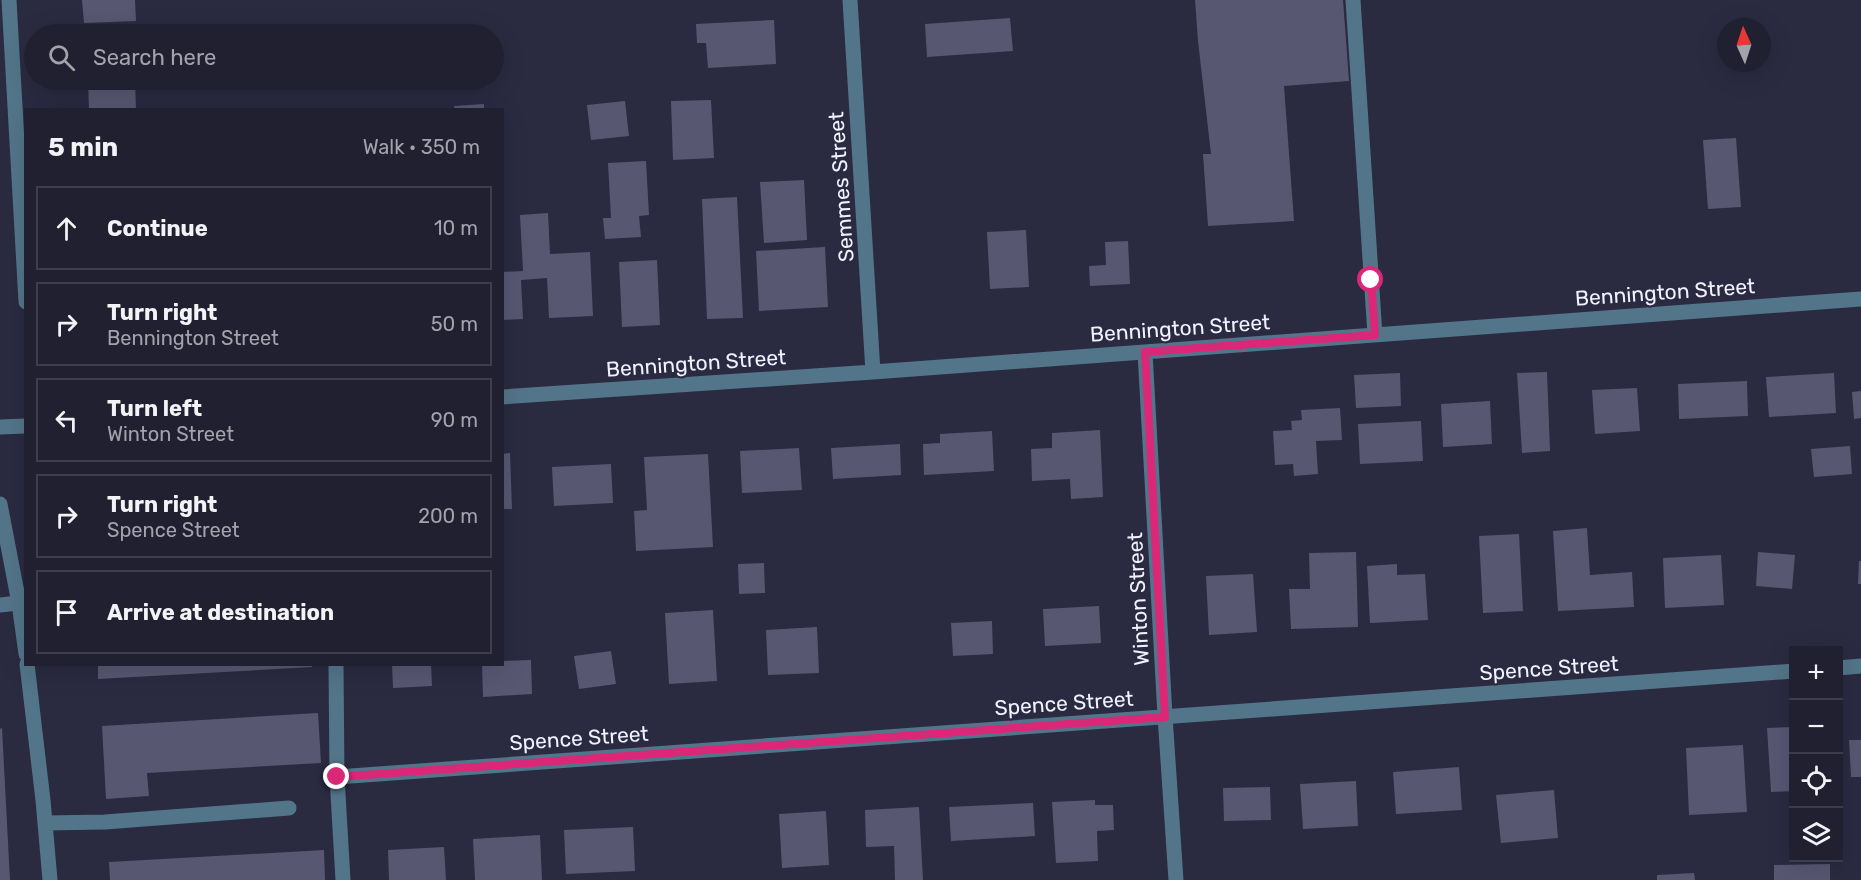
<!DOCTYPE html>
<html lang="en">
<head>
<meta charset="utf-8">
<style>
  body { margin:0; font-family:Rubik,sans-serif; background:#2d2d3d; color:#f1f3f6 }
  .controls { position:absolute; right:18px; bottom:18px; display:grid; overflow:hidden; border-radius:0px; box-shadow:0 6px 24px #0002 }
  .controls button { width:54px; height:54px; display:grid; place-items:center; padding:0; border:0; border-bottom:2px solid #3d3e4d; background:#202031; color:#f1f3f6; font:30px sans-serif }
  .compass { position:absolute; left:1717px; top:18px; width:54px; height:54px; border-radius:50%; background:#202031; box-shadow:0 6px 24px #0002; rotate:357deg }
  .stop { position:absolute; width:18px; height:18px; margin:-14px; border:4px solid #db2777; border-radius:50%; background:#fff }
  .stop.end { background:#db2777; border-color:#fff; box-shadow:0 2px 6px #0008 }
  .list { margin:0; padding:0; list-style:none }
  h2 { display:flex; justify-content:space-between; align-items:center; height:78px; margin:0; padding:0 24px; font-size:26px }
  h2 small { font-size:20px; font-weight:400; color:#a2a3ab }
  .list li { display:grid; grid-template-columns:39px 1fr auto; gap:18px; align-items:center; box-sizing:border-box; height:84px; margin:0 12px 12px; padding:0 12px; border:2px solid #3d3e4d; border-radius:0px }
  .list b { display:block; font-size:22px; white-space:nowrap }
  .list p { margin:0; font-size:20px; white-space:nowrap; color:#a2a3ab }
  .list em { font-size:20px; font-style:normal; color:#a2a3ab }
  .icon { flex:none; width:33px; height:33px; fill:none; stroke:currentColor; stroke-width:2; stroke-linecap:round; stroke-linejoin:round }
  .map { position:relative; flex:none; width:1861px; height:880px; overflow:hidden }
  .search { position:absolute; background:#202031; box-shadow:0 6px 24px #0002; left:24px; top:24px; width:480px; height:66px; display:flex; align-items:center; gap:15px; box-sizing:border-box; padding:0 21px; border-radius:33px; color:#a2a3ab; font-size:22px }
  .panel { position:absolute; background:#202031; box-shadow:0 6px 24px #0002; left:24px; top:108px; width:480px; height:558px; border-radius:0px }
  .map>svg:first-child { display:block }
  .building { fill:#575772 }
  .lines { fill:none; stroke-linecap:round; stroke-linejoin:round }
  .minor { stroke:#537589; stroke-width:15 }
  .route { stroke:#db2777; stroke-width:8 }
  .labels { text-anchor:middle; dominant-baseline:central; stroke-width:4.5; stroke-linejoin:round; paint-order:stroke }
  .street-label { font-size:21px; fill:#f1f2ff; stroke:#2a2a41 }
</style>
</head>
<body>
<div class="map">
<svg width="1861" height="880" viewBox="0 0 1861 880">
  <rect width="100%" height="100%" fill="#2a2a41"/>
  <path class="building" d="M82,0H135L136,21L84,23Z
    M1195,0H1343L1349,81L1284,86L1294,221L1208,226L1203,154H1211L1198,41Z
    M1010,18L1013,51L927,57L925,24Z
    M774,20L776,64L708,68L706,43H697L696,24Z
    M88,80H135L136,110H89Z
    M711,100L714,158L673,160L671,101Z
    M625,101L629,136L591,140L587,105Z
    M484,104V110H455L454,106Z
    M1736,138L1741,207L1708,209L1703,140Z
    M646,161L649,215L639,216L641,237L605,239L603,218H611L608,163Z
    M804,180L807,240L764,243L760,182Z
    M737,197L743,318L707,319L702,199Z
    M548,213L550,254L590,252L593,316L549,318L547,278L521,280L523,319L502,320V272L523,271L520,215Z
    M1026,230L1029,287L990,289L987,232Z
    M1128,241L1130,284L1090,286L1089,266L1106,265L1105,242Z
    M825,247L828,307L759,311L756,251Z
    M657,260L660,325L622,327L619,262Z
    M1547,372L1550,451L1522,453L1517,373Z
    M1400,373L1401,406L1356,408L1354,375Z
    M1834,373L1836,413L1769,417L1766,377Z
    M1747,381L1748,416L1679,419L1678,384Z
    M1637,388L1640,431L1595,434L1592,390Z
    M1861,391V418L1854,419L1852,392Z
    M1490,401L1492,444L1443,447L1441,404Z
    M1340,408L1342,440L1316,441L1318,474L1294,476L1293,464L1275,465L1273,431L1292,430L1291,421L1302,420L1301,410Z
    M1421,421L1423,461L1360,464L1358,424Z
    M1100,430L1103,497L1071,499L1070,479L1032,481L1031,449L1052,448V433Z
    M992,431L994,471L924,475L923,444L940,443V434Z
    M900,444L901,475L833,479L831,448Z
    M1850,446L1852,474L1814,477L1811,449Z
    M799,448L802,490L742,493L740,451Z
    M510,453L512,509H502V454Z
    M708,454L713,547L636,551L634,511L647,510L644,457Z
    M611,464L613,503L554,506L552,467Z
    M1587,528L1590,575L1632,572L1634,607L1558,611L1553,531Z
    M1519,534L1523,611L1483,613L1479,536Z
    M1356,552L1358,627L1291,629L1289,589H1310L1309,553Z
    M1758,552L1795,555L1792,589L1756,586Z
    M1721,555L1724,605L1665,608L1663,558Z
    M1859,561H1861V584H1858Z
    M764,563L765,593L739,594L738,564Z
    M1397,564V575L1425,574L1428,620L1370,623L1367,566Z
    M1253,574L1257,632L1209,635L1206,576Z
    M1099,606L1101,643L1045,646L1043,609Z
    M713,610L717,681L669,684L665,613Z
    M992,621L993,654L953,656L951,623Z
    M817,627L819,673L768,675L766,630Z
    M611,651L616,684L579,689L574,656Z
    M531,660L532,694L483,697L482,664H502V661Z
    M98,664H312V667L98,679Z
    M392,664H431L432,686L393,688Z
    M318,713L321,763L147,773L149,796L106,799L102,726Z
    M1794,727V791L1771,792L1767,728Z
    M2,728L10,880H0V729Z
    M1849,740H1861V777H1851Z
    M1743,745L1747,812L1689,815L1686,748Z
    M1459,767L1462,810L1396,814L1393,772Z
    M1356,781L1358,826L1303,829L1300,784Z
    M1270,787L1271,820L1224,821L1223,788Z
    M1554,790L1558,838L1501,843L1496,795Z
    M1095,800V805H1113L1114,830L1097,831L1098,861L1056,863L1052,802Z
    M1033,803L1035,836L951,841L949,807Z
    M919,807L923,880H895L894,846L866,847L865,810Z
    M826,811L829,865L782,868L779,814Z
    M633,827L635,871L566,874L564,830Z
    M540,835L542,880H475L473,839Z
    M444,847L446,880H389L388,850Z
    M324,850L325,880H110L109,862Z
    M1830,864V880H1774V865Z
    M1694,873L1695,880H1657V875Z"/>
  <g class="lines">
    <path class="minor" d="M9,0L26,302
      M850,0L873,372
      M1353,0L1375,335
      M1145,352L1165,716L1176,880
      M502,397L873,372L1861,299
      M0,427L26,426
      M0,504L19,603L26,654
      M0,605L26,602
      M27,664L43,800L50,880
      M336,664L337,777L343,880
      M1838,668L1861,666
      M337,777L1794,671
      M45,823L105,822L289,808"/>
  </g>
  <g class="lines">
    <path class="route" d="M337,777L1165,717L1145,352L1375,335L1371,280"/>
  </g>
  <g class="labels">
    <g class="street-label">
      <text transform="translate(841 187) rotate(-94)">Semmes Street</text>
      <text transform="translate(1665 292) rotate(-4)">Bennington Street</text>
      <text transform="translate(1180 328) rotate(-4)">Bennington Street</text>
      <text transform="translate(696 363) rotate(-4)">Bennington Street</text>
      <text transform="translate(1138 599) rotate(-93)">Winton Street</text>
      <text transform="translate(1549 668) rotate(-4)">Spence Street</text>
      <text transform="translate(1064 703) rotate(-4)">Spence Street</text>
      <text transform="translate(579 738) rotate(-4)">Spence Street</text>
    </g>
  </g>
</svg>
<div class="controls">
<button>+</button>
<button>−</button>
<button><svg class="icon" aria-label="locate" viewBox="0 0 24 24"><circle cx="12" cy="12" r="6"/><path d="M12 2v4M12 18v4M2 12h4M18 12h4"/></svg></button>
<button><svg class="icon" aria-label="layers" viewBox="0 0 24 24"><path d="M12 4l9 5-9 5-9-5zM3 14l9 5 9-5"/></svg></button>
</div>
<svg class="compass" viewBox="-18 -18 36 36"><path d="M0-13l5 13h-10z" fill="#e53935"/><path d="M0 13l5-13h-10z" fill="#a2a3ab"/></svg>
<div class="stop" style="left:1371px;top:280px"></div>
<div class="stop end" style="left:337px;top:777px"></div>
<div class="search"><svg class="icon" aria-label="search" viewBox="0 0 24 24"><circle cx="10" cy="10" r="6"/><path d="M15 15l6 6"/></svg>Search here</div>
<section class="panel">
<h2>5 min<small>Walk · 350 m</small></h2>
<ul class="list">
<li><svg class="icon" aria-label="ahead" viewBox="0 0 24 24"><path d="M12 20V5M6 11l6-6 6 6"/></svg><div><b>Continue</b></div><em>10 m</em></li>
<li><svg class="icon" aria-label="right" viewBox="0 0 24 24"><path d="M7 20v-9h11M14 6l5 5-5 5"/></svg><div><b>Turn right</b><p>Bennington Street</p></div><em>50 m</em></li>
<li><svg class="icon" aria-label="left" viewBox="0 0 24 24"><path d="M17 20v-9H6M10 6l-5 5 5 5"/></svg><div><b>Turn left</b><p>Winton Street</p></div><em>90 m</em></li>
<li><svg class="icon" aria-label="right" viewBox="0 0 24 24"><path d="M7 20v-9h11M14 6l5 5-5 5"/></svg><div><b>Turn right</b><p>Spence Street</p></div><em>200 m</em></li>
<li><svg class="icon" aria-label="arrive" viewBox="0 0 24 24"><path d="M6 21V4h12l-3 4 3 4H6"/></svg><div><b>Arrive at destination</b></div></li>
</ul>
</section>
</div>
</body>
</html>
